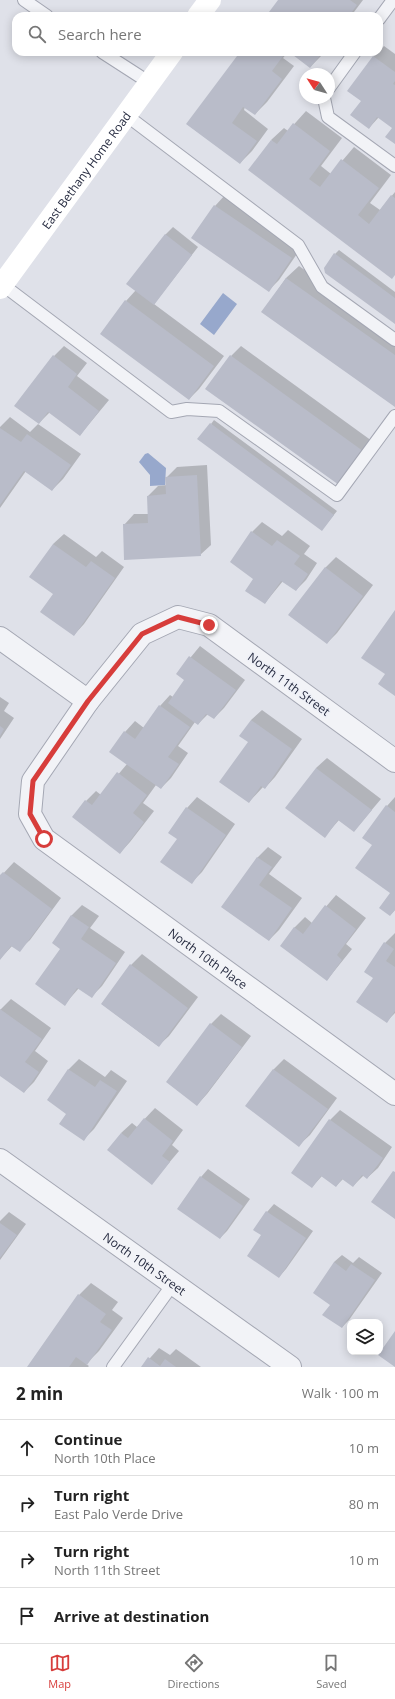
<!DOCTYPE html>
<html lang="en">
<head>
<meta charset="utf-8">
<style>
  body { margin:0; font-family:"Open Sans",sans-serif; background:#f2f2f2; color:#222 }
  .controls { position:absolute; right:12px; bottom:12px; display:grid; overflow:hidden; border-radius:8px; box-shadow:0 2px 10px #0003 }
  .controls button { width:36px; height:36px; display:grid; place-items:center; padding:0; border:0; border-bottom:1px solid #e0e0e0; background:#fff; color:#222; font:20px sans-serif }
  .compass { position:absolute; left:299px; top:68px; width:36px; height:36px; border-radius:50%; background:#fff; box-shadow:0 2px 10px #0003; rotate:306deg }
  .stop { position:absolute; width:12px; height:12px; margin:-9px; border:3px solid #d73d3b; border-radius:50%; background:#fff }
  .stop.end { background:#d73d3b; border-color:#fff; box-shadow:0 1px 4px #0008 }
  .list { margin:0; padding:0; list-style:none }
  h2 { display:flex; justify-content:space-between; align-items:center; height:52px; margin:0; padding:0 16px; font-size:17px }
  h2 small { font-size:13px; font-weight:400; color:#767676 }
  .list li { display:grid; grid-template-columns:26px 1fr auto; gap:12px; align-items:center; box-sizing:border-box; height:56px; padding:0 16px; border-top:1px solid #e0e0e0 }
  .list b { display:block; font-size:15px; white-space:nowrap }
  .list p { margin:0; font-size:13px; white-space:nowrap; color:#767676 }
  .list em { font-size:13px; font-style:normal; color:#767676 }
  .icon { flex:none; width:22px; height:22px; fill:none; stroke:currentColor; stroke-width:2; stroke-linecap:round; stroke-linejoin:round }
  .map { position:relative; flex:none; width:395px; height:1367px; overflow:hidden }
  .search { position:absolute; background:#fff; box-shadow:0 2px 10px #0003; left:12px; right:12px; top:12px; height:44px; display:flex; align-items:center; gap:10px; box-sizing:border-box; padding:0 14px; border-radius:12px; color:#767676; font-size:15px }
  .sheet { height:276px; background:#fff }
  nav { display:flex; justify-content:space-around; align-items:center; box-sizing:border-box; height:56px; border-top:1px solid #e0e0e0; background:#fff; font-size:11px; color:#767676 }
  nav a { display:grid; justify-items:center; gap:2px }
  nav .on { color:#d73d3b }
  .map>svg:first-child { display:block }
  .water { fill:#97a8cc }
  .shadow { fill:#0003 }
  .building { fill:#b9bcc9 }
  .lines { fill:none; stroke-linecap:round; stroke-linejoin:round }
  .service-casing { stroke:#a4a7b3; stroke-width:14 }
  .minor-casing { stroke:#a4a7b3; stroke-width:24 }
  .service { stroke:#f2f3f7; stroke-width:12 }
  .minor { stroke:#f2f3f7; stroke-width:22 }
  .secondary { stroke:#fff; stroke-width:22 }
  .route { stroke:#d73d3b; stroke-width:5 }
  .labels { text-anchor:middle; dominant-baseline:central; stroke-width:3; stroke-linejoin:round; paint-order:stroke }
  .street-label { font-size:12px; fill:#272c41; stroke:#eef0f7 }
</style>
</head>
<body>
<div class="map">
<svg width="395" height="1367" viewBox="0 0 395 1367">
  <rect width="100%" height="100%" fill="#dfe1e9"/>
  <path class="water" d="M223,293L237,304L214,335L200,324Z
    M148,453L166,468L165,485L150,486V475L139,462L145,454Z"/>
  <path class="shadow" d="M280,0H363L351,16H268Z
    M384,46L395,54V143L394,127L379,117L369,128L362,101L349,91L374,56Z
    M241,52H288L283,58L294,66L267,102L255,114L245,107L244,110L268,129L252,151L240,163L187,124Z
    M290,52H325L310,67Z
    M306,111L342,138L321,166L331,174L354,147L391,175L370,203L380,210L395,192V275L271,140L284,128L288,131Z
    M225,195L301,248L279,280L269,290L215,206Z
    M173,227L198,247L154,304L224,356L199,389L189,399L126,301L136,290L165,235Z
    M339,250L395,292V323L335,254Z
    M299,266L395,334V406L263,312L286,278Z
    M64,346L87,363L77,376L109,400L80,435L50,412L38,424L81,454L63,479L52,490L26,471L0,508V427L10,417L30,432L39,423L54,356Z
    M241,346L372,441L338,483L231,356Z
    M214,420L337,511L325,526L211,424Z
    M207,465L211,545L200,555L124,525L134,514H149L148,496L158,486L167,485V477L177,467Z
    M262,522L282,536L288,530L310,546L304,554L317,563L306,580L296,590L283,581L265,603L252,532Z
    M64,534L96,557L102,551L124,567L84,624L74,635L54,594L53,544Z
    M336,557L373,585L337,633L327,643L290,615L326,567Z
    M200,646L245,680L224,708L214,718L208,714L198,724L195,722L178,746L188,753L171,778L161,788L156,785L143,803L154,811L130,842L120,853L86,801L96,791L101,795L127,764L125,732L135,721L144,728L160,706L170,695L173,697L186,680L177,674Z
    M0,697L9,703L4,711L14,718L0,739Z
    M262,710L302,739L275,777L265,788L263,787L249,802L251,720Z
    M327,758L381,799L354,831L339,820L325,836L316,768Z
    M197,797L235,824L202,872L191,883L178,839L187,808Z
    M395,797V910L390,915L391,892L373,845L387,806Z
    M268,847L282,857L269,874L302,898L279,930L269,940L222,907L258,857Z
    M14,862L61,898L30,940L19,950L13,945L0,959V877Z
    M336,895L366,918L346,944L352,949L327,980L294,928L305,917L312,923Z
    M82,905L99,916L90,928L125,952L102,986L92,996L79,988L65,1004L61,949L53,943L72,915Z
    M395,933V1013L387,1021L374,978L385,943Z
    M142,954L198,997L169,1036L158,1046L102,1004L131,965Z
    M11,999L51,1028L35,1051L48,1061L34,1082L24,1092L0,1075V1010Z
    M221,1014L251,1036L207,1094L197,1105L211,1024Z
    M79,1059L105,1077L111,1070L127,1081L94,1129L84,1139L68,1113L48,1100L69,1069Z
    M284,1059L337,1098L310,1135L299,1145L247,1106L274,1069Z
    M155,1108L183,1130L172,1145L179,1151L152,1183L121,1133L132,1123L137,1127Z
    M340,1110L392,1147L378,1168L367,1178L364,1175L353,1186L343,1179L336,1186L322,1176L312,1187L330,1120Z
    M208,1169L250,1199L227,1231L220,1238L201,1177Z
    M274,1204L313,1231L286,1269L279,1277L267,1212Z
    M9,1212L26,1224L0,1260V1221Z
    M342,1255L353,1263L359,1257L382,1273L349,1320L342,1327L331,1304L334,1262Z
    M91,1283L118,1302L112,1310L123,1318L99,1351L86,1364L89,1366L88,1367H28L79,1295Z
    M159,1348L170,1355L176,1349L201,1367H142Z"/>
  <path class="building" d="M278,0H350L357,5L349,16H266Z
    M240,52H286L272,71L282,79L255,115L243,107L232,123L257,141L240,164L186,124Z
    M289,52H323L310,68Z
    M373,56L395,72V81L393,84L395,85V144L385,137L392,128L377,117L369,129L350,115L361,101L347,91Z
    M293,123L330,151L309,179L320,187L341,159L379,188L358,215L369,224L391,195L395,198V275L392,279L248,170L271,140L277,144Z
    M214,205L292,258L269,292L191,238Z
    M165,234L192,255L154,305L126,284Z
    M334,253L395,298V324L325,273L324,268Z
    M286,278L395,355V407L261,312Z
    M125,300L214,366L189,400L100,334Z
    M53,355L77,374L68,387L99,411L80,436L48,412L39,424L14,406Z
    M230,355L363,451L339,485L205,389Z
    M210,423L334,515L322,531L197,439Z
    M0,428L21,442L27,434L71,465L52,491L24,471L0,505Z
    M197,475L201,556L124,560L123,524L148,523L147,496L166,494L165,477Z
    M251,531L272,546L277,540L300,556L294,564L308,574L296,591L281,581L265,604L245,591L253,579L230,562Z
    M53,544L86,567L91,561L115,578L74,636L40,612L53,594L29,577Z
    M325,567L363,596L327,644L288,615Z
    M395,610V696L378,684L385,674L361,658Z
    M189,656L236,690L214,719L206,714L198,725L168,703L184,680L176,674Z
    M159,705L190,727L168,757L179,764L161,789L109,752L124,731L135,739Z
    M251,720L292,749L265,789L261,786L249,803L219,782L248,742L239,736Z
    M0,726L4,729L0,736Z
    M316,768L372,810L354,832L338,820L325,838L285,808Z
    M117,772L147,795L133,813L144,822L120,854L72,817L85,800L92,805Z
    M386,805L395,812V910L390,916L379,908L390,893L355,868L372,845L362,838Z
    M186,807L226,835L192,884L160,862L177,839L168,833Z
    M257,857L272,867L259,885L292,908L269,941L221,907Z
    M3,872L52,909L20,952L11,946L0,960V875Z
    M325,905L356,929L337,955L342,960L327,981L280,946L294,927L303,934Z
    M71,915L89,927L81,939L116,963L92,998L77,988L65,1006L35,984L60,949L52,943Z
    M384,942L394,949L386,961L395,967V1011L387,1023L356,1002L373,978L364,972Z
    M130,964L188,1008L159,1047L101,1004Z
    M0,1009L42,1039L25,1062L39,1072L24,1093L0,1076Z
    M210,1023L242,1047L197,1106L166,1082Z
    M68,1069L95,1087L100,1080L117,1091L84,1141L59,1124L66,1114L47,1100Z
    M273,1069L328,1109L299,1147L245,1106Z
    M144,1118L173,1141L162,1156L170,1162L152,1185L107,1150L121,1133L128,1138Z
    M329,1119L383,1158L367,1179L362,1175L353,1187L342,1179L336,1187L321,1176L312,1188L291,1173Z
    M393,1171L395,1172V1219L371,1202Z
    M200,1176L243,1206L220,1239L177,1209Z
    M266,1211L306,1238L279,1278L247,1256L261,1235L253,1230Z
    M0,1223L17,1235L0,1258Z
    M334,1262L346,1271L351,1264L375,1280L342,1328L322,1315L330,1305L313,1293Z
    M78,1294L106,1314L100,1322L112,1330L87,1365L76,1357L69,1367H27Z
    M395,1331V1367L378,1355Z
    M148,1357L160,1366L165,1359L176,1367H141Z"/>
  <g class="lines">
    <defs>
      <path id="service" d="M24,0L47,16
        M379,19L393,0
        M102,52L150,83
        M329,88L355,52
        M324,98L328,117L395,166
        M126,115L298,245L322,287L395,340
        M3,285L171,412L187,409L219,411L337,495L395,416
        M113,1367L173,1284"/>
      <g id="minor">
        <path d="M0,638L88,701"/>
        <path id="s1" d="M395,761L209,625L178,617L142,634L88,701L33,781L30,814L44,839L395,1094"/>
        <path id="s2" d="M0,1160L290,1367"/>
      </g>
    </defs>
    <use href="#service" class="service-casing"/>
    <use href="#minor" class="minor-casing"/>
    <use href="#service" class="service"/>
    <use href="#minor" class="minor"/>
    <g class="secondary">
      <path d="M198,16L210,0"/>
      <path id="s3" d="M0,288L172,52"/>
    </g>
  </g>
  <g class="lines">
    <path class="route" d="M44,839L30,814L33,781L88,701L142,634L178,617L209,625"/>
  </g>
  <g class="labels">
    <g class="street-label">
      <text stroke="none"><textPath href="#s3" startOffset="146">East Bethany Home Road</textPath></text>
      <text transform="translate(289 684) rotate(36)">North 11th Street</text>
      <text stroke="none"><textPath href="#s1" startOffset="750">North 10th Place</textPath></text>
      <text stroke="none"><textPath href="#s2" startOffset="178">North 10th Street</textPath></text>
    </g>
  </g>
</svg>
<div class="controls">
<button><svg class="icon" aria-label="layers" viewBox="0 0 24 24"><path d="M12 4l9 5-9 5-9-5zM3 14l9 5 9-5"/></svg></button>
</div>
<svg class="compass" viewBox="-18 -18 36 36"><path d="M0-13l5 13h-10z" fill="#e53935"/><path d="M0 13l5-13h-10z" fill="#767676"/></svg>
<div class="stop" style="left:44px;top:839px"></div>
<div class="stop end" style="left:209px;top:625px"></div>
<div class="search"><svg class="icon" aria-label="search" viewBox="0 0 24 24"><circle cx="10" cy="10" r="6"/><path d="M15 15l6 6"/></svg>Search here</div>
</div>
<section class="sheet">
<h2>2 min<small>Walk · 100 m</small></h2>
<ul class="list">
<li><svg class="icon" aria-label="ahead" viewBox="0 0 24 24"><path d="M12 20V5M6 11l6-6 6 6"/></svg><div><b>Continue</b><p>North 10th Place</p></div><em>10 m</em></li>
<li><svg class="icon" aria-label="right" viewBox="0 0 24 24"><path d="M7 20v-9h11M14 6l5 5-5 5"/></svg><div><b>Turn right</b><p>East Palo Verde Drive</p></div><em>80 m</em></li>
<li><svg class="icon" aria-label="right" viewBox="0 0 24 24"><path d="M7 20v-9h11M14 6l5 5-5 5"/></svg><div><b>Turn right</b><p>North 11th Street</p></div><em>10 m</em></li>
<li><svg class="icon" aria-label="arrive" viewBox="0 0 24 24"><path d="M6 21V4h12l-3 4 3 4H6"/></svg><div><b>Arrive at destination</b></div></li>
</ul>
</section>
<nav>
<a class="on"><svg class="icon" aria-label="map" viewBox="0 0 24 24"><path d="M3 6l6-2 6 2 6-2v14l-6 2-6-2-6 2zM9 4v14M15 6v14"/></svg>Map</a>
<a><svg class="icon" aria-label="directions" viewBox="0 0 24 24"><path d="M12 3l9 9-9 9-9-9zM9 14v-3h6M13 9l2 2-2 2"/></svg>Directions</a>
<a><svg class="icon" aria-label="saved" viewBox="0 0 24 24"><path d="M7 4h10v16l-5-4-5 4z"/></svg>Saved</a>
</nav>
</body>
</html>
